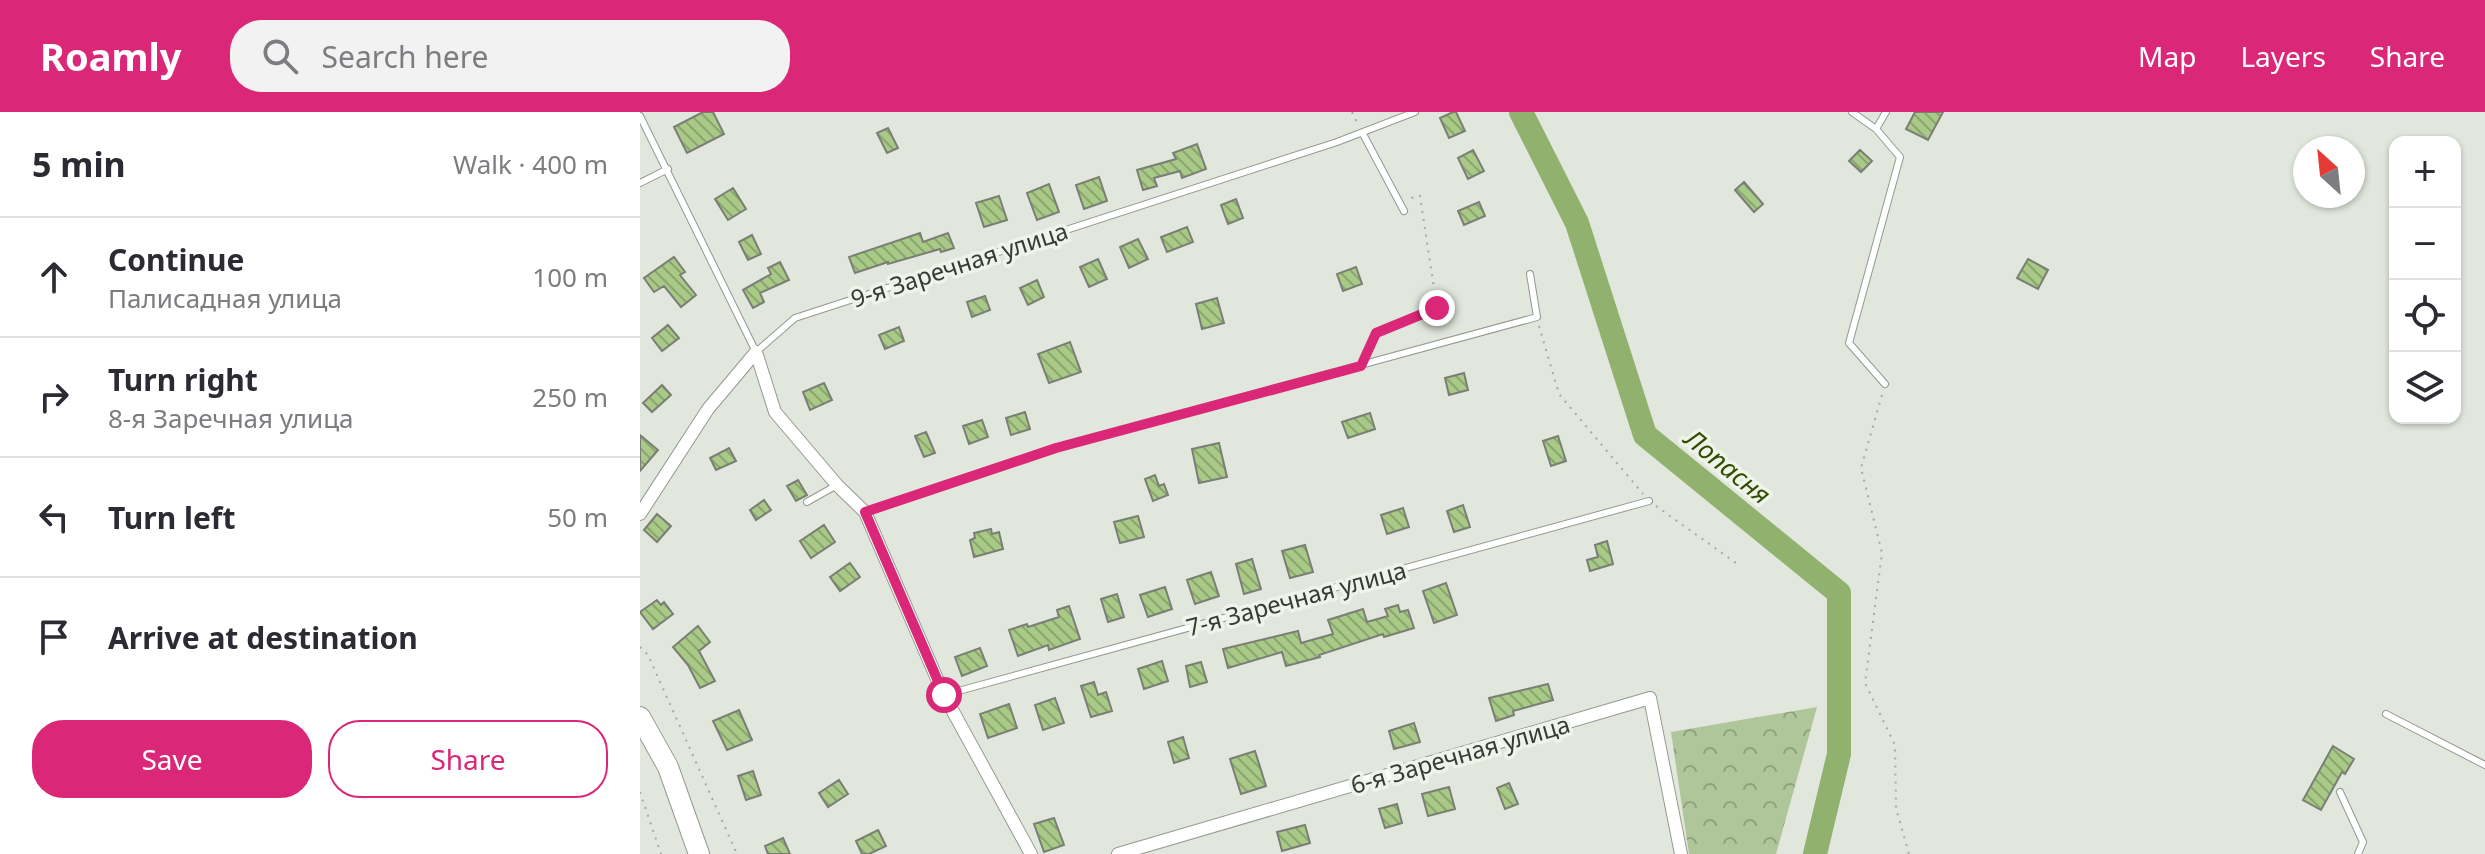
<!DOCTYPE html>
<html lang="en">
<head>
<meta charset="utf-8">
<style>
  body { margin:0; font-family:"Noto Sans",sans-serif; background:#f2f2f3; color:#2b2b33 }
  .controls { position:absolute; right:24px; top:24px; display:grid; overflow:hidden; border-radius:16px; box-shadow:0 2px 6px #0004 }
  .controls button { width:72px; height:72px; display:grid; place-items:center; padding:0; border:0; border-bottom:2px solid #e1e1e2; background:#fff; color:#2b2b33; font:40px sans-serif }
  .compass { position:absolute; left:1653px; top:24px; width:72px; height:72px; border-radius:50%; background:#fff; box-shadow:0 2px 6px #0004; rotate:333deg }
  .stop { position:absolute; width:24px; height:24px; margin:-18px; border:6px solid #db2777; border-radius:50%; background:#fff }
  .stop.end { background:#db2777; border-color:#fff; box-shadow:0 2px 8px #0008 }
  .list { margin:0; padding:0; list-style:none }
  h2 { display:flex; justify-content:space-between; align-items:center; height:104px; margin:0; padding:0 32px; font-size:34px }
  h2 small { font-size:26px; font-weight:400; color:#7c7c81 }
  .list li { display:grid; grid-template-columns:52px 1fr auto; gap:24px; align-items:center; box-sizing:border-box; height:120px; padding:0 32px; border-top:2px solid #e1e1e2 }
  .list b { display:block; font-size:30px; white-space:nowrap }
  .list p { margin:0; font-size:26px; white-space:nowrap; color:#7c7c81 }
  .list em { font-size:26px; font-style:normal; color:#7c7c81 }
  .actions { display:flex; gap:16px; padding:24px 32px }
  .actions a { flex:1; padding:18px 0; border:2px solid #db2777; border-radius:32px; text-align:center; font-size:28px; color:#db2777 }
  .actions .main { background:#db2777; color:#fff }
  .icon { flex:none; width:44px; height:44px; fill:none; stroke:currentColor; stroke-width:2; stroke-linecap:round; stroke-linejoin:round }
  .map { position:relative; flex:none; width:1845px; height:742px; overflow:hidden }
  header { display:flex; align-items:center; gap:48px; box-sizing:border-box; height:112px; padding:0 40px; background:#db2777; color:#fff }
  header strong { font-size:38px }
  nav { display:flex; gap:44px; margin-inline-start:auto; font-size:28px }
  .search { width:560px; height:72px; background:#f2f2f3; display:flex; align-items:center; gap:20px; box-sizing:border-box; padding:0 28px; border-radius:32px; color:#7c7c81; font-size:30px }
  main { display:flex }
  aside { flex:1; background:#fff }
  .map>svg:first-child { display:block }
  .forest { fill:url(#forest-crowns) }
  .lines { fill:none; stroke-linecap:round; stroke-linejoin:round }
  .river { stroke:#91b16f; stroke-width:24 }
  .building { fill:url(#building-back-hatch); stroke:#7a7f75; stroke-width:2 }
  .lane-casing { stroke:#94998f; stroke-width:8 }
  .street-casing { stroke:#94998f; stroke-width:14 }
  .primary-casing { stroke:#94998f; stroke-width:22 }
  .path { stroke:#a6aba3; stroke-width:2; stroke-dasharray:2 6; stroke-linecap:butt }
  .lane { stroke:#fff; stroke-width:6 }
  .street { stroke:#fff; stroke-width:12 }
  .primary { stroke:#fff; stroke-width:20 }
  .route { stroke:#db2777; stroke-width:10 }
  .labels { text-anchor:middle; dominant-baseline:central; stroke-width:7; stroke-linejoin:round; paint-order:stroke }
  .street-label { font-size:24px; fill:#383a36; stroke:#eef4e9 }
  .water-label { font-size:26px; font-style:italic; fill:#314d01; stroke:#eef4e9 }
</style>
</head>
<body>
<header>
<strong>Roamly</strong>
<div class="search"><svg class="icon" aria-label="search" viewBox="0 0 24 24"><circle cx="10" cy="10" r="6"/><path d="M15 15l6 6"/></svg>Search here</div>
<nav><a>Map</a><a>Layers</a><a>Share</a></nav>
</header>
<main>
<aside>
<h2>5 min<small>Walk · 400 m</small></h2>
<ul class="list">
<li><svg class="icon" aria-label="ahead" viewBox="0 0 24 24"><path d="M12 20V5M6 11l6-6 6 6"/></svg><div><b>Continue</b><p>Палисадная улица</p></div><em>100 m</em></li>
<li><svg class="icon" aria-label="right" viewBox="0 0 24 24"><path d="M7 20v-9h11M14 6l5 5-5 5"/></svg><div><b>Turn right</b><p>8-я Заречная улица</p></div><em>250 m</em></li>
<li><svg class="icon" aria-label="left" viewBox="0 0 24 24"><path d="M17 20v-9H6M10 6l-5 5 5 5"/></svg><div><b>Turn left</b></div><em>50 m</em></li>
<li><svg class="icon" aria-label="arrive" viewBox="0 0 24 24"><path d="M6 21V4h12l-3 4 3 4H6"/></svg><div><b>Arrive at destination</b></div></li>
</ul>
<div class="actions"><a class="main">Save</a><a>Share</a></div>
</aside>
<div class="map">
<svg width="1845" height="742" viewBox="0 0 1845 742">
  <defs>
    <pattern id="forest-crowns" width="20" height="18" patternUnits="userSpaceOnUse" patternTransform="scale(2)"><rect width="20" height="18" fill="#afc69a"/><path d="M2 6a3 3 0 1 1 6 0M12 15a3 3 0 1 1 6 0" fill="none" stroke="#8fa27e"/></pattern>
    <pattern id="building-back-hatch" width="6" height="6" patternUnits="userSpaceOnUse" patternTransform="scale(2)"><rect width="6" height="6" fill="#a9ca87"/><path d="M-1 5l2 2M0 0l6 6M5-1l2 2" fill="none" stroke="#8ba56f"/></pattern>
  </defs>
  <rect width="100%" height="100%" fill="#e1e7dc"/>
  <path class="forest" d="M1177,595L1136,742H1049L1031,620Z"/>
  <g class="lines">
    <path class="river" d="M881,0L937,111L1005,323L1199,481V642L1175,742"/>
  </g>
  <path class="building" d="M63,0H73L84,22L47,41L34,15Z
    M813,0H816L825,19L809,26L800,6Z
    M1275,0H1303L1288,28L1266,17Z
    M248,16L258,36L247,41L237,21Z
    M557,32L566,57L542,66L540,59L514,66L517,74L503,78L497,58L536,47L533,41Z
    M833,38L844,59L828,67L818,46Z
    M1220,38L1232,49L1221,60L1209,49Z
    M459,65L467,89L444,97L436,73Z
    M1104,70L1123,92L1114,100L1095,78Z
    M409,72L419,100L397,108L387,81Z
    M93,76L106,97L88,108L75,87Z
    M359,84L367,108L344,115L336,91Z
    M596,87L603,106L588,112L581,93Z
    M839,90L845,104L824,113L818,99Z
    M547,115L553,130L527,140L521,125Z
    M280,121L283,130L308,121L314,136L301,140L300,137L248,152V150L215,161L209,145Z
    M112,123L121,142L108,148L99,130Z
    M498,127L508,147L489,156L480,135Z
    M34,145L45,160L40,163L56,183L41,195L24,174L14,180L4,166Z
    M458,147L467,167L449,175L440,155Z
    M1388,147L1408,158L1398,177L1377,166Z
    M140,150L149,168L120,181L124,190L113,196L103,178L131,162L128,156Z
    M716,155L722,172L703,179L697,162Z
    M397,168L404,185L388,193L380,176Z
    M345,184L350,198L332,205L327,190Z
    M577,186L584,211L562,217L556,192Z
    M28,213L39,226L22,239L12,226Z
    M259,215L264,229L245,237L239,223Z
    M430,230L441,260L409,271L398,242Z
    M824,261L828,278L809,283L805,266Z
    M184,271L192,288L170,298L163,280Z
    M22,273L31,283L12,300L3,291Z
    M385,300L390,317L371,323L366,306Z
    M730,301L735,317L708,326L702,310Z
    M342,308L348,325L329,332L323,314Z
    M286,320L295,341L284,345L275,324Z
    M0,323L18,338L0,359Z
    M918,324L926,349L911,354L903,329Z
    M579,331L587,365L559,371L552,337Z
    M89,336L96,349L76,358L70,346Z
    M515,363L519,374L524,372L528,383L513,389L505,367Z
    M158,368L167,383L156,389L147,374Z
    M124,388L131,398L116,408L110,398Z
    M823,393L830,415L814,420L807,399Z
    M763,396L769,415L747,422L741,403Z
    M17,402L31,414L17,430L4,418Z
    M498,404L504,425L480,431L474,410Z
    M184,413L195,430L171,446L160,429Z
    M351,417L352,422L359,420L363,437L334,445L330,428L335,426L334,421Z
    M967,429L973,452L950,459L947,448L958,445L955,433Z
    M665,433L673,460L650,466L642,439Z
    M612,447L621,477L604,482L596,452Z
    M210,451L220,465L200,479L190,465Z
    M571,460L579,484L555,492L547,468Z
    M806,471L817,503L794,511L783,479Z
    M525,475L532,497L508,505L500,483Z
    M477,482L484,505L468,510L461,487Z
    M17,488L21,493L24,490L33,502L13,517L0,500Z
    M758,493L760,500L768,498L774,516L744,525L743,522L679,543L680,545L646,554L642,540L588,556L583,537L658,519L661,531L693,522L688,508L723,497L727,510L748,504L745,497Z
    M429,494L440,527L409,538L408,533L378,544L369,518L387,512L388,515L419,505L417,498Z
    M58,514L70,530L59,539L75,569L60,576L48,553L33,535Z
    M340,536L347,554L322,564L315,545Z
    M522,549L528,569L504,577L498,557Z
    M561,550L567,570L550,575L546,554Z
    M454,570L458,583L466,580L472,599L451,605L441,574Z
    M908,572L913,588L873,599L874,603L856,609L849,586Z
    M415,586L424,611L403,618L395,593Z
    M369,592L377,616L348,626L340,602Z
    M99,598L112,628L87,638L73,609Z
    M774,611L780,630L754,637L749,619Z
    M543,625L549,646L534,651L528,630Z
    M1693,634L1714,647L1705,662L1702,660L1681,698L1663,688Z
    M615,639L626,674L601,682L590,647Z
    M113,659L121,683L106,688L98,664Z
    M199,668L208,682L188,695L179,681Z
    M869,671L878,692L865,697L857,676Z
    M809,675L815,697L788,704L782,682Z
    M757,692L762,711L745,716L739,697Z
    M414,706L424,733L404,740L394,712Z
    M665,713L670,731L642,739L637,720Z
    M238,718L246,734L229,742H222L216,729Z
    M143,726L150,742H128L125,734Z"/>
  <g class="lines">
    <defs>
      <path id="lane" d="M1212,0L1236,17L1246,0
        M0,4L116,240L155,206L697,30L775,0
        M1236,17L1260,45L1209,231L1245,272
        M723,22L764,99
        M0,71L28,57
        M167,390L197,373
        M225,400L416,336L897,205L890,162
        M304,583L1009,389
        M1746,602L1845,653
        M1700,680L1723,730L1718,742"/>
      <path id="street" d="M116,240L135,300L197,373L225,400L304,583L391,742
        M0,402L68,297L116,240
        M478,742L1010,586L1041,742"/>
      <path id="primary" d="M0,605L28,655L59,742"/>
    </defs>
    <use href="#lane" class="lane-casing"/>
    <use href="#street" class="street-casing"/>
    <use href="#primary" class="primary-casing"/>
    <path class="path" d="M712,0L717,10
      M899,214L919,282L1003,382
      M727,241L736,221L797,196L780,84L767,87
      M1242,283L1221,356L1242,441L1225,571L1255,633L1256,696L1269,742
      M1016,394L1096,451
      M0,535L8,543L97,742
      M0,680L21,742"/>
    <use href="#lane" class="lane"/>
    <use href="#street" class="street"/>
    <use href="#primary" class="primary"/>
  </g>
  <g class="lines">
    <path class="route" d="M304,583L225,400L416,336L721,254L736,221L797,196"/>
  </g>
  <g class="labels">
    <g class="street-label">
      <text transform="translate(319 152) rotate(-18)">9-я Заречная улица</text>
      <text transform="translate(656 486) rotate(-15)">7-я Заречная улица</text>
      <text transform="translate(820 642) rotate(-16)">6-я Заречная улица</text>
    </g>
    <g class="water-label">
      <text transform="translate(1088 354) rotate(39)">Лопасня</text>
    </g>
  </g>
</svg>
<div class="controls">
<button>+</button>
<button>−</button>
<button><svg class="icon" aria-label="locate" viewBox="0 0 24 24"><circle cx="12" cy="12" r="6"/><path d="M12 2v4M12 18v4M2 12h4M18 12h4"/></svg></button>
<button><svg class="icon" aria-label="layers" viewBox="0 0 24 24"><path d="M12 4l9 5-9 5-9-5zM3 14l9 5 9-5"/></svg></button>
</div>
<svg class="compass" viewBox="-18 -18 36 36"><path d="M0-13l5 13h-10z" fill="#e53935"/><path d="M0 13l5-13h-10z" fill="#7c7c81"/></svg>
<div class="stop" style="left:304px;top:583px"></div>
<div class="stop end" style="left:797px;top:196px"></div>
</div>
</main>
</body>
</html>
